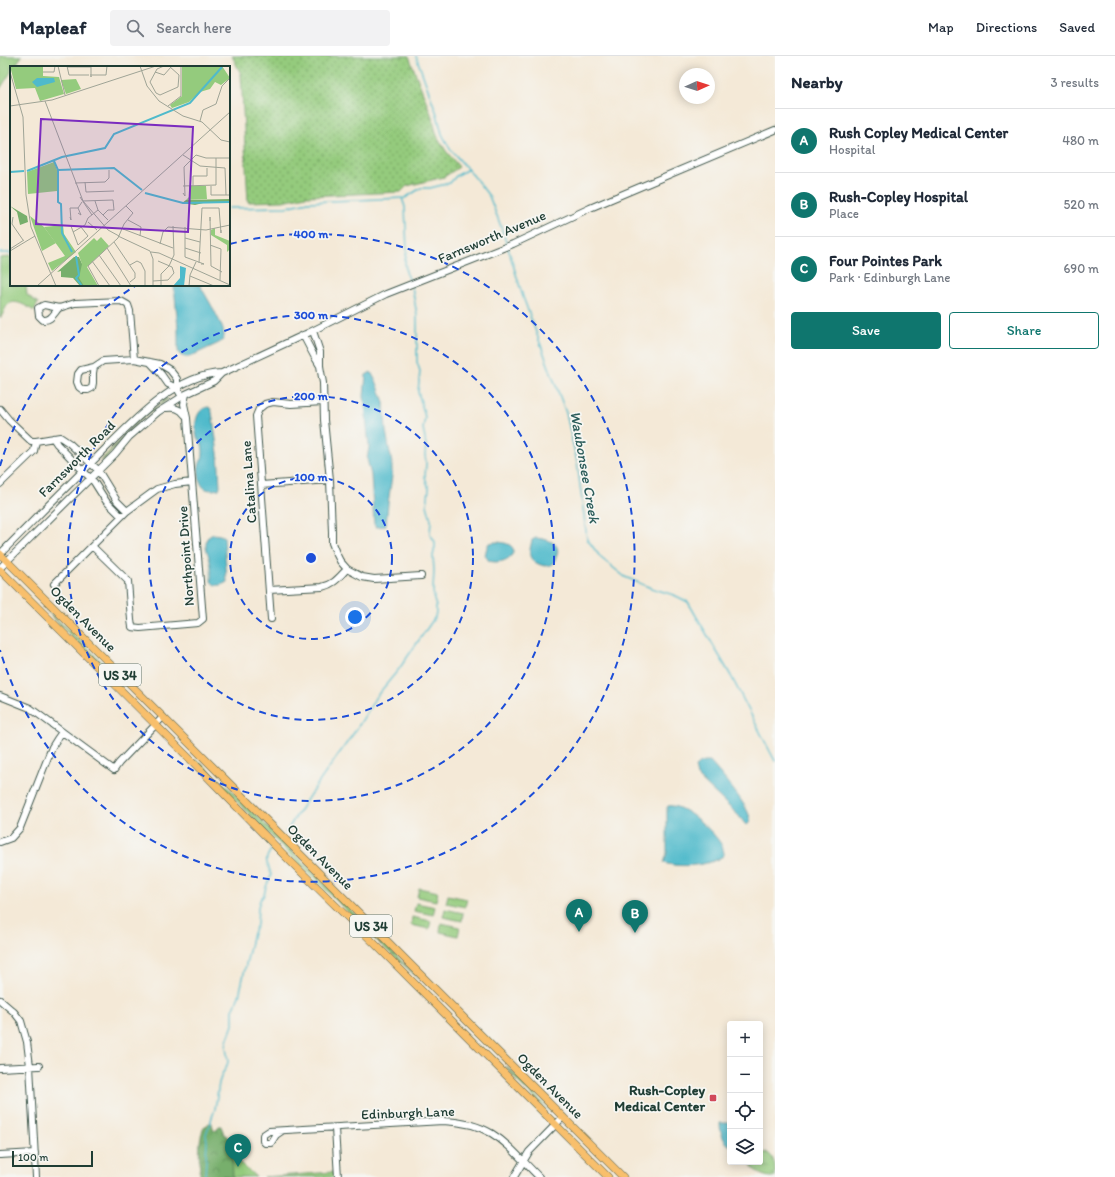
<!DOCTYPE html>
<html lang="en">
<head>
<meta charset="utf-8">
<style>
  body { margin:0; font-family:Itim,sans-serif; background:#f2f2f3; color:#1f2937 }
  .controls { position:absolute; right:12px; bottom:12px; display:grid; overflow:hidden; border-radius:4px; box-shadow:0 2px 10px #0003 }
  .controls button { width:36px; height:36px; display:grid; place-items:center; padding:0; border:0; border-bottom:1px solid #e0e1e3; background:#fff; color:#1f2937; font:20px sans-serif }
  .compass { position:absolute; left:679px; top:12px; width:36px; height:36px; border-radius:50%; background:#fff; box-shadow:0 2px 10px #0003; rotate:87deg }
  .scale { position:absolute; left:12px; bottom:10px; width:81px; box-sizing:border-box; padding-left:4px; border:2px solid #1f3d34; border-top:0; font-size:11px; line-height:14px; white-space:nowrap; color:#1f3d34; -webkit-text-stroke:3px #f6f6f2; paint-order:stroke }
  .you { position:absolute; left:355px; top:561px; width:14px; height:14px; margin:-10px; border:3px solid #fff; border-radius:50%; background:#1a73e8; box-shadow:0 0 0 6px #1a73e833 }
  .badge { display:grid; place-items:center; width:26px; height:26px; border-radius:50%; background:#0f766e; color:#fff; font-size:13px; font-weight:700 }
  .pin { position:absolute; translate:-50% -33px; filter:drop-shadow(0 1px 2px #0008) }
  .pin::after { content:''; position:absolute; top:21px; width:14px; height:12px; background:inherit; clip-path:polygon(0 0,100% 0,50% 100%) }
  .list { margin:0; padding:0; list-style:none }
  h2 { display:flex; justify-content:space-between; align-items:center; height:52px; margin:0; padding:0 16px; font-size:17px }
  h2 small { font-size:13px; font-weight:400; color:#747a83 }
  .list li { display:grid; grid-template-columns:26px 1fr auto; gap:12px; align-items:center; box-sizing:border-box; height:64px; padding:0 16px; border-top:1px solid #e0e1e3 }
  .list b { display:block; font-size:15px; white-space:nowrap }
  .list p { margin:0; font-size:13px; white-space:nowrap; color:#747a83 }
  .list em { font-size:13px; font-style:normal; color:#747a83 }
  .actions { display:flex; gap:8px; padding:12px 16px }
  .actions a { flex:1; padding:9px 0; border:1px solid #0f766e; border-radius:4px; text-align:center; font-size:14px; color:#0f766e }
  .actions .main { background:#0f766e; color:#fff }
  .icon { flex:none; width:22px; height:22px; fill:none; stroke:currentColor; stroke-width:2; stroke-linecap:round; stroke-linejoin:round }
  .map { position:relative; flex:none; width:775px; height:1121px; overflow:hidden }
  header { display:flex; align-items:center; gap:24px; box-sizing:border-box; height:56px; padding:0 20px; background:#fff; border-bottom:1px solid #e0e1e3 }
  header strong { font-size:19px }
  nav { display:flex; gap:22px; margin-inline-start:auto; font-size:14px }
  .search { width:280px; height:36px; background:#f2f2f3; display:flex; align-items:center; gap:10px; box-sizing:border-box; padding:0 14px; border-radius:4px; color:#747a83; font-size:15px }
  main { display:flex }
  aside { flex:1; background:#fff }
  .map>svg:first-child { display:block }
  .grass { fill:url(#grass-dots); stroke:#5a8458 }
  .forest { fill:url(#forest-crowns); stroke:#4b7650 }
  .wetland { fill:url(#wetland-marsh); stroke:#5a8458 }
  .green { fill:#94cb7d; stroke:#5a8458 }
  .water { fill:#4fbacb; stroke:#377c80 }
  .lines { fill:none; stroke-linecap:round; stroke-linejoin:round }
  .stream { stroke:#4fbacb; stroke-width:1.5 }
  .minor-casing { stroke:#3f574c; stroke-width:8 }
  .major-casing { stroke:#3f574c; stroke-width:8 }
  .minor { stroke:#fff; stroke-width:6 }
  .major { stroke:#f8bf6c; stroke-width:7 }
  .ring { fill:none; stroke:#1d4ed8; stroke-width:2; stroke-dasharray:7 5 }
  .poi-dot { fill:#d1495b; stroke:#f6f6f2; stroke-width:1.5 }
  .labels { text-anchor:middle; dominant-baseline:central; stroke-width:3.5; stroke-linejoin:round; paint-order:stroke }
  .shield { fill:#f6f6f2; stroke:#60746d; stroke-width:1 }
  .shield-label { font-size:13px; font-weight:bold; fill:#1f3d34 }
  .street-label { font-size:14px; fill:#1f3d34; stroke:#f6f6f2 }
  .poi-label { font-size:14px; font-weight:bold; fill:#1f3d34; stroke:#f6f6f2; text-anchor:end }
  .water-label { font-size:15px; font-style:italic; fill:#2b5c5a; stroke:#f6f6f2 }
  .inset-river { fill:none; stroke:#4fbacb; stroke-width:2 }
  .inset-road { fill:none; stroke:#9fa496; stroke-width:1 }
  .view { fill:#7b2cbf; fill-opacity:0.15; stroke:#7b2cbf; stroke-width:2 }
  .inset-edge { fill:none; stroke:#1f3d34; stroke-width:2 }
  .centre { fill:#1d4ed8; stroke:#f6f6f2; stroke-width:2 }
  .ring-label { font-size:12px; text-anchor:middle; font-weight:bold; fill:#1d4ed8; stroke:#f6f6f2; stroke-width:3.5; stroke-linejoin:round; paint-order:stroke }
</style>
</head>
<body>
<header>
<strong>Mapleaf</strong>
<div class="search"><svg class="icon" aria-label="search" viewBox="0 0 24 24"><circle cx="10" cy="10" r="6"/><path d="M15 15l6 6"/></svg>Search here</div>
<nav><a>Map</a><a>Directions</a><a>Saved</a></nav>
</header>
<main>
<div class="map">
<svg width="775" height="1121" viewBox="0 0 775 1121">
  <defs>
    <pattern id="grass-dots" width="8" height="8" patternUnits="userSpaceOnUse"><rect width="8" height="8" fill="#94cb7d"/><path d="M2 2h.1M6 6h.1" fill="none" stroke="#78a667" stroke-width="1.8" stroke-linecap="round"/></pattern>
    <pattern id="forest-crowns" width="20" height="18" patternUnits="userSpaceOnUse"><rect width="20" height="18" fill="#77af6c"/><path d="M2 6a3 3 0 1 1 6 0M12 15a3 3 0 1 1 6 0" fill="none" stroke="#61905a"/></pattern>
    <pattern id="wetland-marsh" width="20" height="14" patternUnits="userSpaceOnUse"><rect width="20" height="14" fill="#94cb7d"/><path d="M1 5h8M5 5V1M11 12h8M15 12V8" fill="none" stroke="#78a667"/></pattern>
  </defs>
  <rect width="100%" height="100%" fill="#f6f6f2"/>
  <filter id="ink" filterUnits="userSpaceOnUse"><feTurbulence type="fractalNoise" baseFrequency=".025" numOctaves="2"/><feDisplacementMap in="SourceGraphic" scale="8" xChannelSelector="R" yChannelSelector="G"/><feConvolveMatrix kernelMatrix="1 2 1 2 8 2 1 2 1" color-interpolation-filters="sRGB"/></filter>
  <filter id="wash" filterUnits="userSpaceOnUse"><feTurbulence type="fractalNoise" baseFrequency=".012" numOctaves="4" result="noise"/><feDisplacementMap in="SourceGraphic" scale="16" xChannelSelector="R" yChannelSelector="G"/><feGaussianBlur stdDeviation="0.9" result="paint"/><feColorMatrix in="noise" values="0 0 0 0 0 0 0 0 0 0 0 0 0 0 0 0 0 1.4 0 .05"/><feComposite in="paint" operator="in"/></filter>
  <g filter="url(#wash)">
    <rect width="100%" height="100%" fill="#f4e9d7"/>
    <path class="grass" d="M232,0H409L431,58L437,80L446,95L459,111L444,121L407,130L401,136L306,140L283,145L248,146L241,18Z
      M167,342L168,343L138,365L106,402L100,406L138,364Z
      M42,550L89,593L122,626L71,580Z
      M197,704L236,739L420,923H419L379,887L196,705Z
      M506,1010H507L544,1048L549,1054L550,1057L518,1026Z"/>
    <path class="forest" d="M208,1067L212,1068L214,1074H216L219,1070H221L224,1078L229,1082L230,1099L232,1100L233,1121H200C200,1107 196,1076 208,1067Z"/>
    <path class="wetland" d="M766,1096C775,1100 775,1111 775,1121C764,1121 757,1118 751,1109L752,1106H760V1099Z"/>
    <path class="green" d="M0,0H22L14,11H11V16L0,33Z
      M11,201V229H26L27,239L38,247L34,255C25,249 11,240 5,253C3,257 3,259 0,262V202Z
      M419,832L438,836L436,845L417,841Z
      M448,839L467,843L465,851L446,847Z
      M416,847L435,851L433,859L414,855Z
      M445,853L463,857L462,865L443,861Z
      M412,861L431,865L429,873L411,869Z
      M441,867L460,871L458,880L440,876Z
      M232,1100L256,1121H233Z
      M334,1116V1121H263Z"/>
    <path class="water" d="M174,229H200C205,239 225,270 224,280C224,283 222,285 219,287L189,301H185L180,299L178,295V272Z
      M371,316L377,327L384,346L386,375L392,408V420L388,448L386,468L385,470L376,471L374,468L371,419L367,403L369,391L364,340L366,319Z
      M209,351L211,353L212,356L218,397L220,430L219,433C206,436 200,432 199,419C199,416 198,412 199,410C200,405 203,403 203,398C203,394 203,390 201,386C198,383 198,385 197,381C194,371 195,352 209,351Z
      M213,478L220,479L224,481L227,526C222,529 215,532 211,525C211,519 212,511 210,505C208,495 204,493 207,482Z
      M536,482C547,483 563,487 556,501C555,504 554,507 551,509C545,512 532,507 530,500C529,495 531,489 532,484Z
      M496,486C528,487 510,511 489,505L485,499L487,491L489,487Z
      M704,706H710C719,716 751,752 750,764C750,767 749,767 747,769L745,768L739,760L697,720L695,711L700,707Z
      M668,750C683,747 716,777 722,790C723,793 724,796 724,799C712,810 679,812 664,807L667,797V752Z
      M720,1067H730V1090C723,1085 720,1076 720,1067Z"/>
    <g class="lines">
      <path class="stream" d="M416,0L437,58L442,78L450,93L472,118L489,140L499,165L507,189
        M402,142L405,151L407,194L405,205L406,216L411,227
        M229,152L286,151L308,146L405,142L421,132H430L450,127L456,120L468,113
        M508,192L523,241L566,357L577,406L587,483L601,502L625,521L651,532L674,539L688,546L731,620L775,705
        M0,197H11
        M286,776L309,740L356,674L369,653L375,642L399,613L435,561L436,556V550L434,544L433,534L434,514L433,500L435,491V486L430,478L431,464L427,449L429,433L425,421L426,407L425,399L426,389L423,372L425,362L424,357L418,336L420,315L417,306V259L412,231
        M205,1121L207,1085L206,1078L215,1053L219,1027L222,1018L226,1012L228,1006L226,991L227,985L233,969V954L239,940L253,877L257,869L258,851L260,844L264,839L266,831L271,819C269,807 262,807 271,794"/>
    </g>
  </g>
  <g filter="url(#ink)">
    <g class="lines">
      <defs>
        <path id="minor" d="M59,252C54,257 51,265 43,264L39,260L38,252L44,249L59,252L75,247L121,245L128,249L130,255L134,303
          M313,275L320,296V310L323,327L324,364L330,424L332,476V487L336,497L340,505L347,513L362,521L374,523L421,520
          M303,279L314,300L320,310
          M150,306L161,318L168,328L177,332
          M94,311L93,317V327L92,332L88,334H83L79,331L77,326L78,318L81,314L94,311L103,305L134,303L160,308L170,314L177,323V332L182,341
          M166,352C174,351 180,352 185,359
          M0,353L9,364L31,385H36L60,381L69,387L98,414L117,445L127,455
          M53,382L57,388L94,426L106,445L121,460
          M0,428L34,395L36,385
          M261,429L330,424
          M92,490L128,525L131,564L132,571L140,572L198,567L203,563L187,362L184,348L186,338
          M0,498C30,468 60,437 90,408C124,375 172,318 222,317
          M0,512L115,398L129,381L158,356L186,338L214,325L222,317L308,277L386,238L513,188L590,152L775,74
          M54,528L127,455L157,433L175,428L192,426
          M269,534L322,531C335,528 339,521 347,513
          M271,563L256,360L259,353L265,348L273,346L291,348L323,346
          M0,640L30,652L114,714L119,707L163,661
          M0,786L11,782L20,772L52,691L57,683L62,676
          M0,944L14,956L21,965L27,986L30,1010L36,1121
          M0,1012L39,1010
          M335,1072L338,1121
          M282,1075L276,1079L271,1087H265L263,1085V1079L269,1075L443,1065C494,1067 506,1088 539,1121
          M0,1099L35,1097
          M514,1121L529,1096L563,1061"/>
        <path id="major" d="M0,498L623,1121
          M0,514L188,701L291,806L376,889L608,1121"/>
      </defs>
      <use href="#minor" class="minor-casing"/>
      <use href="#major" class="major-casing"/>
      <use href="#minor" class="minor"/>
      <use href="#major" class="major"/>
    </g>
  </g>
  <g class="ring">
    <circle cx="311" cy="502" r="81"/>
    <circle cx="311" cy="502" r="162"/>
    <circle cx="311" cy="502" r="243"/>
    <path d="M0 410A324 324 0 0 1 135 230M230 188A324 324 0 1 1 0 594"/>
  </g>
  <rect class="poi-dot" x="709" y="1038" width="8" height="8" rx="2"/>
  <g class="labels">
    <g class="shield">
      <rect x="99" y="608" width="42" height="22" rx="3"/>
      <rect x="350" y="859" width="42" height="22" rx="3"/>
    </g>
    <g class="shield-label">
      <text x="120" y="619">US 34</text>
      <text x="371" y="870">US 34</text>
    </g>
    <g class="street-label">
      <text transform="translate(492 181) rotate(-23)">Farnsworth Avenue</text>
      <text transform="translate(77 403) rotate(-45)">Farnsworth Road</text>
      <text transform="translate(249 426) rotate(-94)">Catalina Lane</text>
      <text transform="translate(186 500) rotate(-94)">Northpoint Drive</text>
      <text transform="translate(83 563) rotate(45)">Ogden Avenue</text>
      <text transform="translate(320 801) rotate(45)">Ogden Avenue</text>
      <text transform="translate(550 1030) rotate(45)">Ogden Avenue</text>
      <text transform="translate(408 1057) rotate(-2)">Edinburgh Lane</text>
    </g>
    <g class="poi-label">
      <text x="705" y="1034">Rush-Copley<tspan x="705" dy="16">Medical Center</tspan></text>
    </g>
    <g class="water-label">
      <text transform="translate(585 411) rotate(80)">Waubonsee Creek</text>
    </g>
  </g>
  <g transform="translate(10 10)">
    <rect width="220" height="220" fill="#f4e9d7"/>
    <path d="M0,0H33V10L49,11L54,28L30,35L25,22L6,23ZM66,13L71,23L56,28L51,14ZM44,96L47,104V125L18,128L17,106ZM53,159L54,168L66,186L42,205L38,197L55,190L34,161Z" fill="#94cb7d"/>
    <path d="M220,133V136H197L185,139L172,137L176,134ZM0,140L17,150L18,156L10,159L7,146ZM64,191H69L73,200L75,220H70L63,212L51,211V205L47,206Z" fill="#77af6c"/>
    <path d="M172,0H212L220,12L211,19L205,16L200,23L190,26L179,36L162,42L160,39L172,30ZM179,120H196L197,133L176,134L179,131ZM20,150L34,161L46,177L32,185ZM205,162V169L220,175V183L217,186V179L201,169V164ZM91,171L99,180L77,201L88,220H74L69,212L72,198L68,187L84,172L87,175Z" fill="#94cb7d"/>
    <path d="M27,12H44L45,16L27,21L22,16ZM170,200L176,202L174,220H163L170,212Z" fill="#4fbacb"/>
    <path class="inset-river" d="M44,95L48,104V136L51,138L52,167L62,186M48,104L104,102L132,124M17,105L52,91L95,82L104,68L180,37L212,1M0,106L14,105M135,127L173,137L220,136M66,190L69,209L66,212L72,220"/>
    <path class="inset-road" d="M48,0L55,29M57,0L59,9H79M130,0L137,20L149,35L173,50L192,56L211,74L220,76M154,0L147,3L140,16L146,27L150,29L168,21L169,9L159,0M57,1H81M0,6L13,51L16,129L21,161L46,220M33,6H44L45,0M145,6L154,9L161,1M81,8V11V0M82,9H96L97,0M35,35L73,135L98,164L109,170M0,40L42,34L146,0M158,40L171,30V0M190,55L193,44L206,38L212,20L220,12M173,89L190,100L215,102L216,129M75,116L76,126L104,125M65,117L95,116L99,112V104M173,120L206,119V92M183,120V110H197V102M201,120V129H220M173,127L175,130L174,101L186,89L196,92H220M70,131L82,149M73,135L103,134L104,144H98L93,149M85,135L88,144L98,154M68,147L71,149L68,142L72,136M3,151L2,158L13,174M60,151L61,154L60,142H68M118,154L131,161L130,170M200,155V151L201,200L212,206M78,156L87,164M61,160L68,179L78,170L71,161M175,161V191L194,198H191M113,163L163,182M63,166L75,159L78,152L88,144M108,170L140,185L143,193V220M175,172L190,176M104,176L125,207V212L120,216M150,178L153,166L158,161L196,164L220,159M200,179L211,183L210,214M97,182L121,220M175,182L191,187M0,183L14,174M0,185L25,170M141,186L149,187L220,219M89,189L111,220M82,195L100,220M189,197L192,142H209L211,167V164M120,199L127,195L131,197L135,205V220M180,210L204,220M143,215L158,214L164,207L162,201L148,195M27,220L220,46M89,220L78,200L108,172L114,158L123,147L116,140M151,220V208L159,200L164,189L163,160M179,220L180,209L186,196"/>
    <path class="view" d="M31,53L183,61L178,166L26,158Z"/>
    <rect width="220" height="220" class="inset-edge"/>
  </g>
  <circle cx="311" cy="502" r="6" class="centre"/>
  <g class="ring-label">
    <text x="311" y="182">400 m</text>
    <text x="311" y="263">300 m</text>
    <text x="311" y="344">200 m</text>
    <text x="311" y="425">100 m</text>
  </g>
</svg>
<div class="controls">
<button>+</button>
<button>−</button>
<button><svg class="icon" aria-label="locate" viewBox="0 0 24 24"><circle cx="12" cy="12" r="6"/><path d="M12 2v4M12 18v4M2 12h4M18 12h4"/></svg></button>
<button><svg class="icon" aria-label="layers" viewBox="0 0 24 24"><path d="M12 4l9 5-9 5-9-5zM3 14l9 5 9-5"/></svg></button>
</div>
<svg class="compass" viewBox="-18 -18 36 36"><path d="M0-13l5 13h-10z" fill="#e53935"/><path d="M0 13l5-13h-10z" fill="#747a83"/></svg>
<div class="scale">100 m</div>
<div class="you"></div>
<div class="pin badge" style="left:579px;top:876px">A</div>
<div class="pin badge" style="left:635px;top:877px">B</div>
<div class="pin badge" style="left:238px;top:1111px">C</div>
</div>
<aside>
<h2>Nearby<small>3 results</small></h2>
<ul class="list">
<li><span class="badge">A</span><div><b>Rush Copley Medical Center</b><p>Hospital</p></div><em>480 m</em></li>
<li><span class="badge">B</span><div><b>Rush-Copley Hospital</b><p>Place</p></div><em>520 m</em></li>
<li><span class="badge">C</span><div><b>Four Pointes Park</b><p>Park · Edinburgh Lane</p></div><em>690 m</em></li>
</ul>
<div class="actions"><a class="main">Save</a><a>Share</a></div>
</aside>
</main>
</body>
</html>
